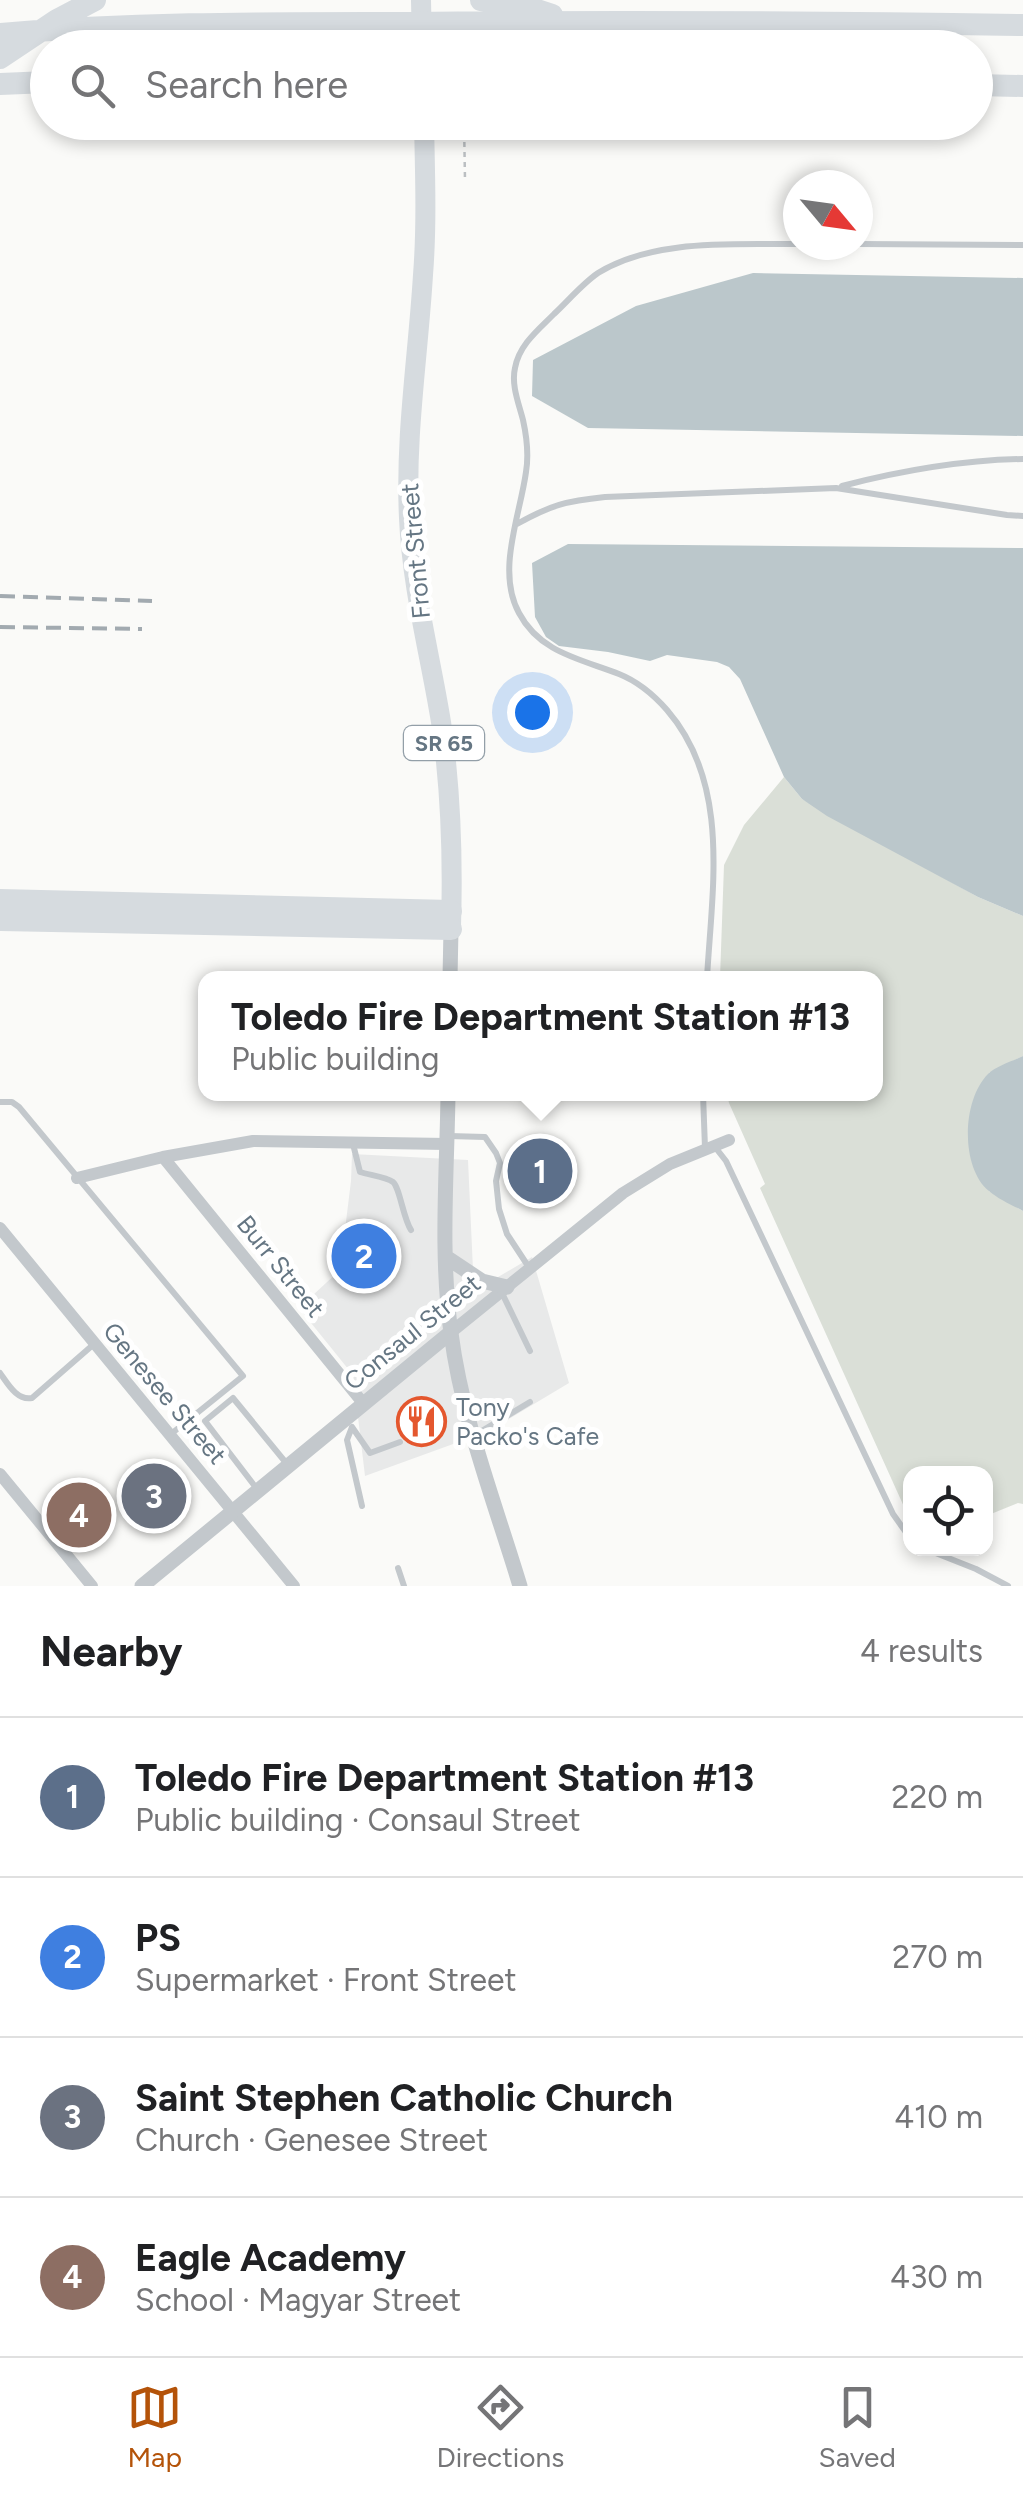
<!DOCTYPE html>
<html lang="en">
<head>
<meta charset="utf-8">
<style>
  body { margin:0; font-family:Figtree,sans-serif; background:#f6f6f6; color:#202124 }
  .controls { position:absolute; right:30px; bottom:30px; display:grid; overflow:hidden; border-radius:20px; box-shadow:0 5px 15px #0003 }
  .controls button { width:90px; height:90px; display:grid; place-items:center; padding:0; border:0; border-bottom:2px solid #e0e0e0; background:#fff; color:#202124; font:50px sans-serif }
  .compass { position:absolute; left:783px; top:170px; width:90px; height:90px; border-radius:50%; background:#fff; box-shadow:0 5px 15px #0003; rotate:119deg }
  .you { position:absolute; left:532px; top:712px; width:35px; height:35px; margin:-25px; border:8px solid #fff; border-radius:50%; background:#1a73e8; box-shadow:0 0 0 15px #1a73e833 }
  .badge { display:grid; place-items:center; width:65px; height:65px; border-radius:50%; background:#b45309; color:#fff; font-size:32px; font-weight:700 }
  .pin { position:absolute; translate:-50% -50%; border:5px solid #fff; box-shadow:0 2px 10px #0006 }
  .popup { position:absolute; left:198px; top:971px; width:685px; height:130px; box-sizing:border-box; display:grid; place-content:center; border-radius:20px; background:#fff; filter:drop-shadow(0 2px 8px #0005); font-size:32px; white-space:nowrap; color:#757577 }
  .popup b { font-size:38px; color:#202124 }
  .popup::after { content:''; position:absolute; left:50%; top:100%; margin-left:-20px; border:20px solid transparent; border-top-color:#fff }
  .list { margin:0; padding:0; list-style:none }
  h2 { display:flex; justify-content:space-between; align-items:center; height:130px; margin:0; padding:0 40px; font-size:42px }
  h2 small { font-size:32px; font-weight:400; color:#757577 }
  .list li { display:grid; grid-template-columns:65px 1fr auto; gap:30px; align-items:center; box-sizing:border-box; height:160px; padding:0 40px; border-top:2px solid #e0e0e0 }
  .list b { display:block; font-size:38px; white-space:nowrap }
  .list p { margin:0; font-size:32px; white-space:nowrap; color:#757577 }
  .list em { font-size:32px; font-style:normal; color:#757577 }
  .icon { flex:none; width:55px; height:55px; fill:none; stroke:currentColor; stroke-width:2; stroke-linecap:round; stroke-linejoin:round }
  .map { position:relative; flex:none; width:1023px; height:1586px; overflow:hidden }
  .search { position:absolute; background:#fff; box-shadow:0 5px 15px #0003; left:30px; right:30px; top:30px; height:110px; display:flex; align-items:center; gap:25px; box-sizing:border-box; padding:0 35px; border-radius:55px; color:#757577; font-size:38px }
  .sheet { height:770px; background:#fff }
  nav { display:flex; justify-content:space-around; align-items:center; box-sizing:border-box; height:140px; border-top:2px solid #e0e0e0; background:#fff; font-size:28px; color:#757577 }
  nav a { display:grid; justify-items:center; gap:5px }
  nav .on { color:#b45309 }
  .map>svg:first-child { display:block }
  .built { fill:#e8e9e9 }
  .green { fill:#dadfd7 }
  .water { fill:#bbc7cb }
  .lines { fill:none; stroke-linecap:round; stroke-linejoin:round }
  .path { stroke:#bbbfc2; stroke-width:2.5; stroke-dasharray:5 5; stroke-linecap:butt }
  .service { stroke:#c3c8cc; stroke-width:6 }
  .minor { stroke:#c3c8cc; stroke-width:12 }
  .tertiary { stroke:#c3c8cc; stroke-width:15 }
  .primary { stroke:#d6dbdf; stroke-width:20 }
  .motorway { stroke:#d6dbdf; stroke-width:22 }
  .rail { stroke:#a2aab0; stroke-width:4; stroke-dasharray:15 8; stroke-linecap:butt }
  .labels { text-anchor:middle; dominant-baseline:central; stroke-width:10; stroke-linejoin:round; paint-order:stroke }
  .shield { fill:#fff; stroke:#939fa8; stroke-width:2.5 }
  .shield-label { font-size:22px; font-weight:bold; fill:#657683 }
  .street-label { font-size:25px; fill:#657683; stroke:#fff }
  .poi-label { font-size:25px; fill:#657683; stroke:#fff; text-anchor:start }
</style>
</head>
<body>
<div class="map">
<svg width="1023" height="1586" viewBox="0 0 1023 1586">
  <rect width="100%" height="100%" fill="#fafaf8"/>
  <path class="built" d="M352,1154L468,1160L473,1270L493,1280L532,1257L569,1383L489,1431L365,1476L353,1375L299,1308L340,1270L351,1181Z"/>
  <path class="green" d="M784,777L802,799L978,897L1023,916V1056L989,1073V1191L1023,1211V1504L1018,1503L986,1516V1474H910V1520L760,1188L765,1184L729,1103L727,1094H875V978H720L724,865L744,825Z"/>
  <path class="water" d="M753,273L1023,278V436L588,428L532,396L533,360L636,306Z
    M568,544L1023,548V916L978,897L827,816L802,799L784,777L740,679L729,667L717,662L667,655L650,661L608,652L559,646L546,637L535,617L532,563Z
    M1023,1056V1211C1012,1205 998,1199 989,1191C960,1167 962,1100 988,1074C996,1066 1013,1061 1023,1056Z"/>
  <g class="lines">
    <path class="path" d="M524,48L535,45L592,48
      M464,122L465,180"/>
    <path class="service" d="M858,244L1023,245
      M842,486C900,471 963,460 1023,459
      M517,524C551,505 566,501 605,497L836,488L1007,515L1023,516
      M707,978C712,888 731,784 667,710C653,694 639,682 619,674C581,659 540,653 519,613C496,571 520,516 526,472C529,454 527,438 523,420C519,404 511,385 515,368C519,345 538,330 554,314C568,301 582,284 598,273C655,238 734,245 798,244
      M703,1094L705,1148
      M0,1102H12L19,1107L243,1376L171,1434
      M449,1136L485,1137L496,1153L500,1163L496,1181L499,1209L507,1234L530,1269
      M353,1144L360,1172C369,1175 386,1177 393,1182C400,1188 403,1218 411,1230
      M715,1147L726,1161L893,1514L910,1538
      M502,1293L530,1351
      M0,1373C8,1384 17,1401 32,1398L94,1344
      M352,1427L347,1440L362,1506
      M352,1427L370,1453L400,1442
      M475,1435L530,1402
      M257,1489L205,1421L233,1398L287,1464
      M923,1548L976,1569L1008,1586
      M398,1568L404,1586"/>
    <path class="minor" d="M163,1157L363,1403
      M77,1178L163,1157L253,1141L447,1144
      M0,1228L294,1586
      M450,1333L623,1193L670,1164L729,1140
      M0,1474L92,1586"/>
    <path class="tertiary" d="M450,978L451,929
      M448,1094C447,1173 440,1254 451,1333C462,1419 495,1503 520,1586
      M446,1257L482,1281L507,1287
      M142,1586L450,1333"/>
    <path class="primary" d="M421,0L422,48
      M424,122C425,173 427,224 423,275C418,357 405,436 409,518C412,588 430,654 441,722C451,789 453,859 451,927"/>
    <path class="motorway" d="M481,0L525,6L552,15
      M0,34C136,22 272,23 409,23C614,21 818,22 1023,25
      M0,58L57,20L95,0
      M0,84L48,82
      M976,85L1023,86
      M0,900L451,911
      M0,920L451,929"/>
    <path class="rail" d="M0,596L152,601
      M0,627L142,629"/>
  </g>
  <defs>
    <symbol id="restaurant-ring" viewBox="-11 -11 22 22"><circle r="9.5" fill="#fff" stroke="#e4572e" stroke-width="1.5"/><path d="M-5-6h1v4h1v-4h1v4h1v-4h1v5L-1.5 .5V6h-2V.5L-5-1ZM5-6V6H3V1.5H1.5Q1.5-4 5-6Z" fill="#e4572e"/></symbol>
  </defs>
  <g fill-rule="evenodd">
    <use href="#restaurant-ring" x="394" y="1394" width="55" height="55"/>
  </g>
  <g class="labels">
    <rect class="shield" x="404" y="726" width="80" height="34" rx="8"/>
    <g class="shield-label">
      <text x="444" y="743">SR 65</text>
    </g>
    <g class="street-label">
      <text transform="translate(415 551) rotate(-95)">Front Street</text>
      <text transform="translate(281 1266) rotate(51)">Burr Street</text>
      <text transform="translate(412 1332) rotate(-39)">Consaul Street</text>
      <text transform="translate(165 1393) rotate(50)">Genesee Street</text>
    </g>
    <g class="poi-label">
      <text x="456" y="1407">Tony<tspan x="456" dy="29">Packo's Cafe</tspan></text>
    </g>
  </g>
</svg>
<div class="controls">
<button><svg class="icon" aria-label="locate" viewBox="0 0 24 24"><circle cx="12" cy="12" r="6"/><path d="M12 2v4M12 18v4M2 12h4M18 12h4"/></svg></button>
</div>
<svg class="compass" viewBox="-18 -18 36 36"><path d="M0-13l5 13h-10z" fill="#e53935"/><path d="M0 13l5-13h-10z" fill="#757577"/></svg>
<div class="you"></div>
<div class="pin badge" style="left:540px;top:1171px;background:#5c6f8a">1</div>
<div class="popup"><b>Toledo Fire Department Station #13</b>Public building</div>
<div class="pin badge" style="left:364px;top:1256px;background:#3f7fe0">2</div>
<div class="pin badge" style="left:154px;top:1496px;background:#6b7280">3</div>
<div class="pin badge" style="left:79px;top:1515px;background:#8d6e63">4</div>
<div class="search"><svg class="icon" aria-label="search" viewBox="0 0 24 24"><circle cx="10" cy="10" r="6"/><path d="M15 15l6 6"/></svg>Search here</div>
</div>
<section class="sheet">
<h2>Nearby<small>4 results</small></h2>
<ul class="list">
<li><span class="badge" style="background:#5c6f8a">1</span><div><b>Toledo Fire Department Station #13</b><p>Public building · Consaul Street</p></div><em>220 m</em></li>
<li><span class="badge" style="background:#3f7fe0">2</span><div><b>PS</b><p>Supermarket · Front Street</p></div><em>270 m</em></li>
<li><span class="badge" style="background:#6b7280">3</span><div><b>Saint Stephen Catholic Church</b><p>Church · Genesee Street</p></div><em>410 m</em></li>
<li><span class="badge" style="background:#8d6e63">4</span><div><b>Eagle Academy</b><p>School · Magyar Street</p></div><em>430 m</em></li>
</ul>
</section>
<nav>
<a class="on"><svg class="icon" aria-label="map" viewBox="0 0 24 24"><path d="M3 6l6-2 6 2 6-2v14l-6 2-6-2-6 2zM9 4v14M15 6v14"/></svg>Map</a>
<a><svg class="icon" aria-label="directions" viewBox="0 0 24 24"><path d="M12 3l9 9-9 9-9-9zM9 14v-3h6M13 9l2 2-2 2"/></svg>Directions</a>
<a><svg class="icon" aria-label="saved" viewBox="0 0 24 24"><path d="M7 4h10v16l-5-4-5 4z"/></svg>Saved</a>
</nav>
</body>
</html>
